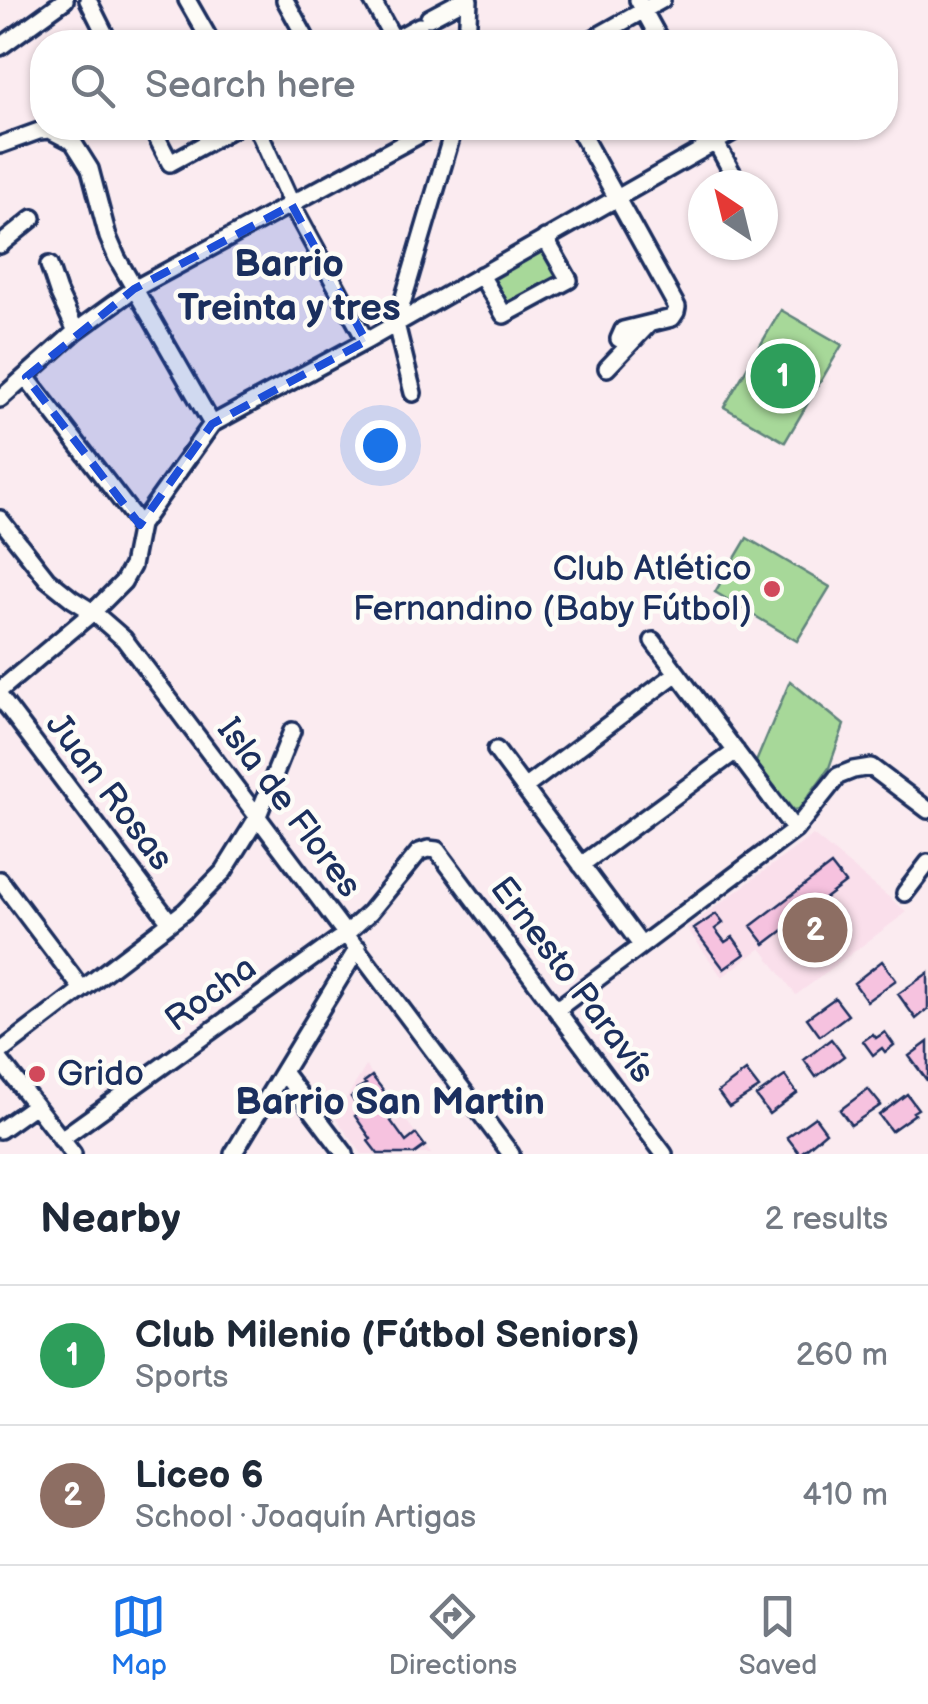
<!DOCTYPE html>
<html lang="en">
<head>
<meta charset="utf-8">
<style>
  body { margin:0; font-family:"Balsamiq Sans",sans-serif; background:#f2f2f3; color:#1f2937 }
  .compass { position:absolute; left:688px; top:170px; width:90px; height:90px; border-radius:50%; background:#fff; box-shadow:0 2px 8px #0004; rotate:325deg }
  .you { position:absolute; left:380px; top:445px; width:35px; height:35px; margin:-25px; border:8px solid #fff; border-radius:50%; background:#1a73e8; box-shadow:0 0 0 15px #1a73e833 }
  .badge { display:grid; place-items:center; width:65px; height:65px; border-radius:50%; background:#1a73e8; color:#fff; font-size:32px; font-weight:700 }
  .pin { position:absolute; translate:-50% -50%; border:5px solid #fff; box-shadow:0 2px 10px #0006 }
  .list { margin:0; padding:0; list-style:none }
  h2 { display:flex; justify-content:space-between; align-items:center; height:130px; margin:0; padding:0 40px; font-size:42px }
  h2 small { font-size:32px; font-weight:400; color:#747a83 }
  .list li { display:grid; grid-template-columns:65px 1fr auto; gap:30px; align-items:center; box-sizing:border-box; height:140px; padding:0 40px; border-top:2px solid #e0e1e3 }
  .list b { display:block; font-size:38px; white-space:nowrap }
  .list p { margin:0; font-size:32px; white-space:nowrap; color:#747a83 }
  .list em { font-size:32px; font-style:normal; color:#747a83 }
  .icon { flex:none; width:55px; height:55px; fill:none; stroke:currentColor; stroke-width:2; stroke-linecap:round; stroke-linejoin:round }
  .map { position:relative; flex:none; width:928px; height:1154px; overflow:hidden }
  .search { position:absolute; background:#fff; box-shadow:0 2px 8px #0004; left:30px; right:30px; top:30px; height:110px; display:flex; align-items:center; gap:25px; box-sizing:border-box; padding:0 35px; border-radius:40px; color:#747a83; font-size:38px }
  .sheet { height:410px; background:#fff }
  nav { display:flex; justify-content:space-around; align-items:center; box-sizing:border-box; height:140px; border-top:2px solid #e0e1e3; background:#fff; font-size:28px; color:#747a83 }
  nav a { display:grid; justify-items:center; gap:5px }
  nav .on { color:#1a73e8 }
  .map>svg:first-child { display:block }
  .built { fill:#fadfeb }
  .green { fill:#a7d899; stroke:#61847c; stroke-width:2.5 }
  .building { fill:#f6c2df; stroke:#1b2f5e; stroke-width:2.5 }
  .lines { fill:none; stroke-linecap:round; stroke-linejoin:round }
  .minor-casing { stroke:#1b2f5e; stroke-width:22 }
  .minor { stroke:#fdfcf7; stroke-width:15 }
  .marked { fill:#1d4ed8; fill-opacity:0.2; stroke:#1d4ed8; stroke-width:8; stroke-dasharray:20 12; stroke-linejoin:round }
  .poi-dot { fill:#d1495b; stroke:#fdfcf7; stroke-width:4 }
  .labels { text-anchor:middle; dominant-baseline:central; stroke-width:9; stroke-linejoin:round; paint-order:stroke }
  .poi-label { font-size:35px; fill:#1b2f5e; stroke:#fdfcf7; text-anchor:end }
  .street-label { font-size:35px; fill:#1b2f5e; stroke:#fdfcf7 }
  .neighbourhood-label { font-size:38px; font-weight:bold; fill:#1b2f5e; stroke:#fdfcf7 }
</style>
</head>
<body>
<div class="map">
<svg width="928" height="1154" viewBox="0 0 928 1154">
  <rect width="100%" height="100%" fill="#fbebf0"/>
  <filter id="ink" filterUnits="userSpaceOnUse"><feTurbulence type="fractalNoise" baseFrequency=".01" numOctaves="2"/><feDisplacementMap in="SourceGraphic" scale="20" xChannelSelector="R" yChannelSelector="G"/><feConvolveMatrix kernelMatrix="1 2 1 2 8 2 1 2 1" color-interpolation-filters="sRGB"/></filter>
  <g filter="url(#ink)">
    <path class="built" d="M813,835L907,912L796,995L761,948L722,977L687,928Z
      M366,1066L431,1154H362L335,1117Z"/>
    <path class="green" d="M544,248L561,278L507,305L491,277Z
      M781,310L842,345L785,442L724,407Z
      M747,538L830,587L797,641L715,592Z
      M790,681L844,725L829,768L799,809L793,810L756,762Z"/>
    <path class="building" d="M831,865L845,883L765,944L751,926Z
      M716,914L723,923L715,929L725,942L733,937L745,954L724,969L694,929Z
      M882,961L896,980L867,1001L854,983Z
      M928,973V1009L916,1019L898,994Z
      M835,998L848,1015L820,1036L807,1018Z
      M885,1032L894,1045L885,1052L882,1048L873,1055L863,1041L873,1034L876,1038Z
      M831,1039L844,1056L816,1077L804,1060Z
      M928,1042V1082L909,1056Z
      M746,1071L759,1088L729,1107L718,1092Z
      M372,1076L395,1105L385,1113L406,1142L416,1134L425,1146L414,1154H378L368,1141L371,1139L355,1116L361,1112L351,1097L359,1092L357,1089L366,1084L364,1082Z
      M785,1076L797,1093L769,1114L756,1096Z
      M868,1089L881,1105L851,1125L840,1110Z
      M907,1094L918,1109L913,1112L915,1114L891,1131L879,1115Z
      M815,1117L826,1132L800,1154L787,1137Z"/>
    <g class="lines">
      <defs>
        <path id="minor" d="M88,0L109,42
          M187,0L211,42
          M285,0L308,42
          M372,0L394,40
          M638,0L661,42
          M429,18L463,0
          M390,42L419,26
          M467,42L469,0
          M587,42L662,0
          M0,47L65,0
          M152,128L170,163L234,128
          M257,128L292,205L366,341
          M578,128L677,307L676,312L672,318L623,330L619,339
          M708,128L739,185
          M0,145L39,131L50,130L73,142L90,169L108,237L117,258L212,424
          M0,245L33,218
          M49,265L58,292L76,331
          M481,275L504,315L569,280L545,238
          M607,368L648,325
          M26,377L140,525
          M413,393L396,324L454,128
          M0,399L76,331L134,289L432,128
          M0,519L47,579L72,599L93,612L124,639L511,1154
          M653,641L795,830
          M0,690L93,612L123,582L132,566L140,525L212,424L366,341L740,128
          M0,697L170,922
          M496,750L641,945
          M524,788L677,673
          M581,865L736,751
          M0,880L82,989
          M905,893L928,863
          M557,1009L795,830L838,776L853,770L871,767L928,810
          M0,1052L185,911L224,871L257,818L292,731
          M0,1060L73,1154
          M283,1072L345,1154
          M0,1130L35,1105
          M61,1139L347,933L370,912L419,852L428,849L437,850L664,1154
          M233,1154L358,948"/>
      </defs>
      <use href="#minor" class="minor-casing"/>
      <use href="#minor" class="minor"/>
    </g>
  </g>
  <path class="marked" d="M292,205L366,341L212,424L140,525L26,377L134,289Z"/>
  <g class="poi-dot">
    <circle cx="772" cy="589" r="10"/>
    <circle cx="37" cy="1074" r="10"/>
  </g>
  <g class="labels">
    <g class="poi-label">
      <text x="752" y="569">Club Atlético<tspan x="752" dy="40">Fernandino (Baby Fútbol)</tspan></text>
      <text x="57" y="1074" text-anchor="start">Grido</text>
    </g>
    <g class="street-label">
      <text transform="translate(109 792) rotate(53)">Juan Rosas</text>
      <text transform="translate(289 808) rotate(53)">Isla de Flores</text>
      <text transform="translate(572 980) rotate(53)">Ernesto Paravís</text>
      <text transform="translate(211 994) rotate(-36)">Rocha</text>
    </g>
    <g class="neighbourhood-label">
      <text x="289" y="264">Barrio<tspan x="289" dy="44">Treinta y tres</tspan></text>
      <text x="390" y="1102">Barrio San Martin</text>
    </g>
  </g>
</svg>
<svg class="compass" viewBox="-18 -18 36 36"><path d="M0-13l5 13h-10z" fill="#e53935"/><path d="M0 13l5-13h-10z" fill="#747a83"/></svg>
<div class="you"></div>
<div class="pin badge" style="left:783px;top:376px;background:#2e9e5b">1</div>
<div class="pin badge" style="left:815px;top:930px;background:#8d6e63">2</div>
<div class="search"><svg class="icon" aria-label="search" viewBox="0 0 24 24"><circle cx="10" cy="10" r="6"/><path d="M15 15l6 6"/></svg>Search here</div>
</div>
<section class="sheet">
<h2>Nearby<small>2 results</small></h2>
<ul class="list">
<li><span class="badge" style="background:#2e9e5b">1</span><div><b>Club Milenio (Fútbol Seniors)</b><p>Sports</p></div><em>260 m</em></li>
<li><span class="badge" style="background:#8d6e63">2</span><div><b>Liceo 6</b><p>School · Joaquín Artigas</p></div><em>410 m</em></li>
</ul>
</section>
<nav>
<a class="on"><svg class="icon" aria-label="map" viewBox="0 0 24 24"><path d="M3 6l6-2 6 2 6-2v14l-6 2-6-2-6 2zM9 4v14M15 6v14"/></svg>Map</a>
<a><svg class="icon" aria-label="directions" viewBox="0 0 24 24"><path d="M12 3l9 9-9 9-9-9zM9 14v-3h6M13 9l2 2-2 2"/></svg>Directions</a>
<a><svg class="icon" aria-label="saved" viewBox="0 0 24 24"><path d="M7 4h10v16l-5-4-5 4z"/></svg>Saved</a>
</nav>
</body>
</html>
